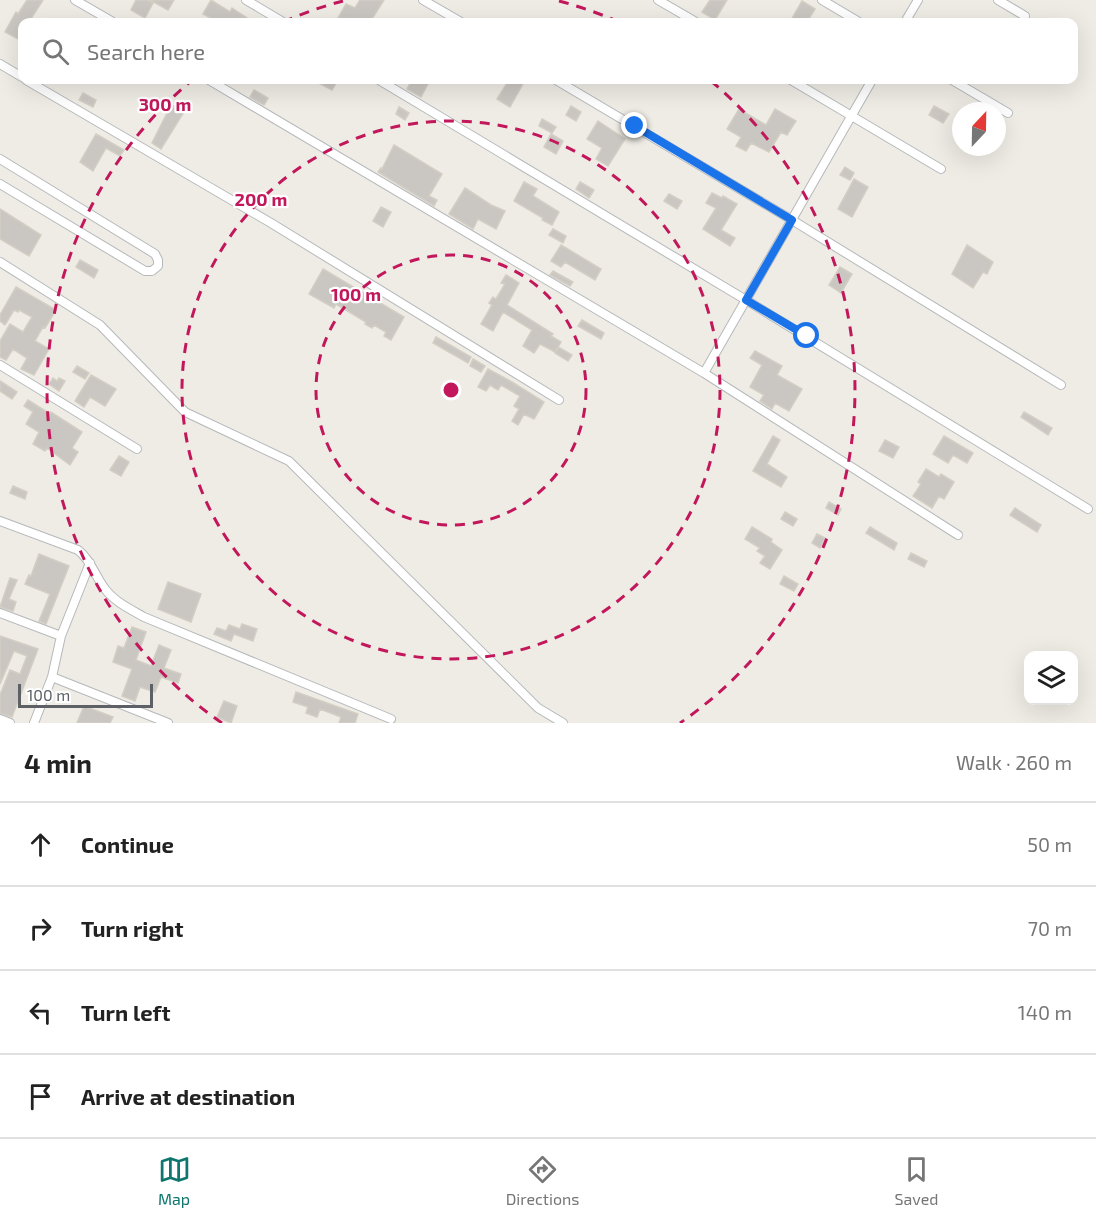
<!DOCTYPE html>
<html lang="en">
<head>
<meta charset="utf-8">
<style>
  body { margin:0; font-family:"Exo 2",sans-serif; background:#f2f2f2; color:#222 }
  .controls { position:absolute; right:18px; bottom:18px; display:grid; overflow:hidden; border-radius:12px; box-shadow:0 6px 24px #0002 }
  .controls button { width:54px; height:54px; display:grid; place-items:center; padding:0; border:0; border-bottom:2px solid #e0e0e0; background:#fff; color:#222; font:30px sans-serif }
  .compass { position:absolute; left:952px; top:102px; width:54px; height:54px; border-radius:50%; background:#fff; box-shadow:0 6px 24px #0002; rotate:22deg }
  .scale { position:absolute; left:18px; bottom:15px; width:135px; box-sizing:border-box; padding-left:6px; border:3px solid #5d6165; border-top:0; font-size:16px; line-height:21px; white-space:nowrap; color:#5d6165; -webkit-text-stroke:4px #fff; paint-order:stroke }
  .stop { position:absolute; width:18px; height:18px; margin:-14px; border:4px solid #1a73e8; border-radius:50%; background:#fff }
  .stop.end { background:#1a73e8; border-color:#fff; box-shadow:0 2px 6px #0008 }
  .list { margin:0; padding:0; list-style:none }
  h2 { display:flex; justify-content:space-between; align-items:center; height:78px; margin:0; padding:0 24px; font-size:26px }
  h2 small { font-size:20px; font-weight:400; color:#767676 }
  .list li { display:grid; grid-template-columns:39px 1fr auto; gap:18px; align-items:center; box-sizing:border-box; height:84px; padding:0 24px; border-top:2px solid #e0e0e0 }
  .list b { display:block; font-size:22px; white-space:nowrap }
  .list em { font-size:20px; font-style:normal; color:#767676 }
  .icon { flex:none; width:33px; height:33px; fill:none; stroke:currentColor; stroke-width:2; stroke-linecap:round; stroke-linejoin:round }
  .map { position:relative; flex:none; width:1096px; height:723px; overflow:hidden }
  .search { position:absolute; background:#fff; box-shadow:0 6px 24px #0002; left:18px; right:18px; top:18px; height:66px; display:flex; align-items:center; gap:15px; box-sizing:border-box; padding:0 21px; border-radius:12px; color:#767676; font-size:22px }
  .sheet { height:414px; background:#fff }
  nav { display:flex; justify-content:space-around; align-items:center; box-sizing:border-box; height:84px; border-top:2px solid #e0e0e0; background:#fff; font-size:16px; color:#767676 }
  nav a { display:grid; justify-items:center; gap:3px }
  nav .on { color:#0f766e }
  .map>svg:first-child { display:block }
  .building { fill:#cac7c2; stroke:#d3cec4; stroke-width:1.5 }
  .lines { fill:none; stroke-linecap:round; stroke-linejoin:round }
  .street-casing { stroke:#b5b8bb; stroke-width:10 }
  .street { stroke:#fff; stroke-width:8 }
  .route { stroke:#1a73e8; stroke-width:8 }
  .ring { fill:none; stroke:#c2185b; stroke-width:3; stroke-dasharray:10 8 }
  .centre { fill:#c2185b; stroke:#fff; stroke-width:3 }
  .ring-label { font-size:18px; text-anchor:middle; font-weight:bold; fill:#c2185b; stroke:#fff; stroke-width:4.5; stroke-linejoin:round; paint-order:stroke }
</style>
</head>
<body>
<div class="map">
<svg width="1096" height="723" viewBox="0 0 1096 723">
  <rect width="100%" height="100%" fill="#efece5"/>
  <path class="building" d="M27,0H43L29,22H22V41L5,32L16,12L18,14Z
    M136,0H147L153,3L145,18L131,10Z
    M150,0H174L168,10Z
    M211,0L230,12L232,8L253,22H218L203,14Z
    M360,0H384L370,22H340L337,20L346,4L355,8Z
    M710,0H727L715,20L702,12Z
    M802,1L815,9L807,22H790Z
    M313,80H338L332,90Z
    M412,80H430L421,97L407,89Z
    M509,80H525L510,107L497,99Z
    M254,90L268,98L264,105L250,97Z
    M83,93L96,100L93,107L79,100Z
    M171,105L184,112L161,149L152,143Z
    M571,106L581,112L576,121L566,115Z
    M934,106L949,114L943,123L929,115Z
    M399,107L409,113L405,120L396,114Z
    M739,109L766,125L775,109L796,121L787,135L781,132L769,152L751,143L746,151L736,146L741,137L727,129Z
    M542,119L556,127L552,133L539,126Z
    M598,121L625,139L608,166L596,159L602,148L587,139Z
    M96,134L124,150L120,156L106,148L93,171L80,162Z
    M551,134L563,141L556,154L544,147Z
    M394,145L442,174L429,196L437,200L434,206L378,172L381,168L382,169Z
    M845,167L854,173L850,180L840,175Z
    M854,179L868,187L852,217L838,209Z
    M524,182L537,189L533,196L559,212L552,225L542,220L543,218L514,201Z
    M580,182L594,190L589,198L576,189Z
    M465,188L491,205L505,211L496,229L478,219L473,229L449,214Z
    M712,193L722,198L723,196L737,204L721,230L735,238L730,246L703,229L716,208L706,203Z
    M669,194L682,201L677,209L664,201Z
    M381,207L391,212L383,227L373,221Z
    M0,209L41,235L29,256L0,239Z
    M553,229L566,236L563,243L549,235Z
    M561,245L601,269L595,280L565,262L561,267L551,261Z
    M967,245L993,262L987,274L983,272L973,288L952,274Z
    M80,260L98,270L94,278L76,267Z
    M840,267L852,274L841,293L829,285Z
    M323,269L404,317L391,340L384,336L386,332L374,325L372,328L365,324L366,322L336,304L334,308L309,294Z
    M553,271L573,282L570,286L550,275Z
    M506,275L519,283L507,305L553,334L551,336L561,342L555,352L540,344L534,353L523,346L532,330L503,312L493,331L481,324L492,305L489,303L493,297L496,299L505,284L501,283Z
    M16,287L56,310L45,328L43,327L35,341L49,349L34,375L21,369L27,358L13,349L6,360L0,357V341L10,324L23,332L32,317L19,310L18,312L14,310L5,325L0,321V315Z
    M582,320L604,333L601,339L578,326Z
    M436,337L471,357L468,363L433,343Z
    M558,347L572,355L568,361L555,353Z
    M755,351L782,366L777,375L802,389L789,411L775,403L772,409L760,401L764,395L750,387L762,365L750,358Z
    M473,359L485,366L481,372L470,366Z
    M77,366L89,373L85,379L73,372Z
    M488,369L512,382L544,402L534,419L524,414L518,425L512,421L519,409L514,406L520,396L501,385L498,390L490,385L486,391L478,387Z
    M91,375L116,389L105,406L90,397L84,407L75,401Z
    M53,378L57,381L59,378L65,381L59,391L49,384Z
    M0,381L17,392L12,399L0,391Z
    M28,400L50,414L51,412L82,432L72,448L78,452L70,465L47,448L45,451L33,444L39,432L26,424L33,412L24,406Z
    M1024,412L1052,428L1048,435L1021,417Z
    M773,436L780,440L767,464L787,477L781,487L753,471Z
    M944,436L973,453L967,463L953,455L948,463L933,454Z
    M885,440L899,447L893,458L879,451Z
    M119,456L129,462L121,476L110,470Z
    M926,469L939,477L941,474L954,482L944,499L939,496L932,508L913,496L921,484L918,482Z
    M13,486L27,492L25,499L10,493Z
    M829,502L841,509L838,515L826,508Z
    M1015,508L1041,525L1037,532L1010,515Z
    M785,512L797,519L793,526L781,519Z
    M752,527L772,539L771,542L782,550L770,569L760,563L765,556L757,551L760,548L745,539Z
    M870,527L897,543L894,550L866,533Z
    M817,534L825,538L820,548L812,543Z
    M911,553L927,561L924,567L908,559Z
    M39,554L69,566L46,624L39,621L50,594L25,584L29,575L31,576Z
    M784,576L798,584L794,591L780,584Z
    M10,578L17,580L9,599L16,602L13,611L0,607Z
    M168,582L201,594L191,622L158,609Z
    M242,624L257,629L253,641L234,634L231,641L214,634L217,628L226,631L229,625L240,629Z
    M132,627L146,632L136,660L151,666L159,645L171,650L164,668L181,674L178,683L161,677L155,692L140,687L135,701L122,696L132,669L113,662L118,646L124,648Z
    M0,636L38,649L12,717L0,713V695L10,670L20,674L27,656L14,651L0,684Z
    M296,692L358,714L355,723H339L341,717L320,709L317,717L306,713L308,707L293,702Z
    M224,701L237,706L231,723L217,717Z
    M84,706L113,717L110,723H77Z"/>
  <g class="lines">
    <defs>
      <path id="street" d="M75,0L113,22
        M246,0L283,22
        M423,0L461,22
        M658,0L696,22
        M822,0L859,22
        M998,0L1025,16
        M905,22L918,0
        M0,64L22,77
        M26,80L271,223L559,400
        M209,80L704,373L958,535
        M379,80L746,300L1088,509
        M556,80L792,220L1061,385
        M791,80L941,169
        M952,80L1008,113
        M0,159L155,254L158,260V266L152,271H145L0,184
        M0,262L100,325L185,412L289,461L538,708L563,723
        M0,365L137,449
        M704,373L872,80
        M0,521L78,550C91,560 95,576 105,589C115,602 130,609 144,617L391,719
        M0,613L61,636
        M52,677L168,723
        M0,719L10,723
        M34,723L52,677L61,636L90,563"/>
    </defs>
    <use href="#street" class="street-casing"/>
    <use href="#street" class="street"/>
  </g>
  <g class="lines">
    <path class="route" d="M635,126L792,220L746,300L807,336"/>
  </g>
  <g class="ring">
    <circle cx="451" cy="390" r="135"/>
    <circle cx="451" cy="390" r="269"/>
    <path d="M222 723A404 404 0 0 1 191 81M283 22A404 404 0 0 1 343 1M559 1A404 404 0 0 1 619 22M711 81A404 404 0 0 1 680 723"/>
  </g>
  <circle cx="451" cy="390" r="9" class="centre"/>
  <g class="ring-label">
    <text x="165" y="111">300 m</text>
    <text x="261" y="206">200 m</text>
    <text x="356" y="301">100 m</text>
  </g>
</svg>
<div class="controls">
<button><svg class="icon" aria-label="layers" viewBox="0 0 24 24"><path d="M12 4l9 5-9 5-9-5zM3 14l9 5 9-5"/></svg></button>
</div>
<svg class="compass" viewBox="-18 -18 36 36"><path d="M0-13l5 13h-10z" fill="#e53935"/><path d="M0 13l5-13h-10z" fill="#767676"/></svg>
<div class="scale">100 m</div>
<div class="stop" style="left:807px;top:336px"></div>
<div class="stop end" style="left:635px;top:126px"></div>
<div class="search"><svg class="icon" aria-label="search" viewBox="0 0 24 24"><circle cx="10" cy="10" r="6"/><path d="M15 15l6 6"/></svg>Search here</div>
</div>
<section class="sheet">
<h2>4 min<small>Walk · 260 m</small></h2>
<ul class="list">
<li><svg class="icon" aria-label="ahead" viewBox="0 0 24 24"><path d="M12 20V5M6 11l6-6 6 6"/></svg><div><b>Continue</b></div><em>50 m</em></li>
<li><svg class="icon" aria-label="right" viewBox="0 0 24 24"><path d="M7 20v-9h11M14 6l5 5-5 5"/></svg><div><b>Turn right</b></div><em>70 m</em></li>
<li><svg class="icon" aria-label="left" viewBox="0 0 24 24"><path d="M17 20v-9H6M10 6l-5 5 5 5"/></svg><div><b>Turn left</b></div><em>140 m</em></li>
<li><svg class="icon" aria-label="arrive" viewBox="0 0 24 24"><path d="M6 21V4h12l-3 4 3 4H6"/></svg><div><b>Arrive at destination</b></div></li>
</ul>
</section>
<nav>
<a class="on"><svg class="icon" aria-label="map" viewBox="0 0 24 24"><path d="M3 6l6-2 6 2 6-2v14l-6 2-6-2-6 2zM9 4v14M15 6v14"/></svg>Map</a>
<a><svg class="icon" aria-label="directions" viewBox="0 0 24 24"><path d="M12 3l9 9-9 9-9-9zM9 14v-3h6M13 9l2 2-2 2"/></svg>Directions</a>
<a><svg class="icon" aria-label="saved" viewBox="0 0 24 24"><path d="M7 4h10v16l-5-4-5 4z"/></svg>Saved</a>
</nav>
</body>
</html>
